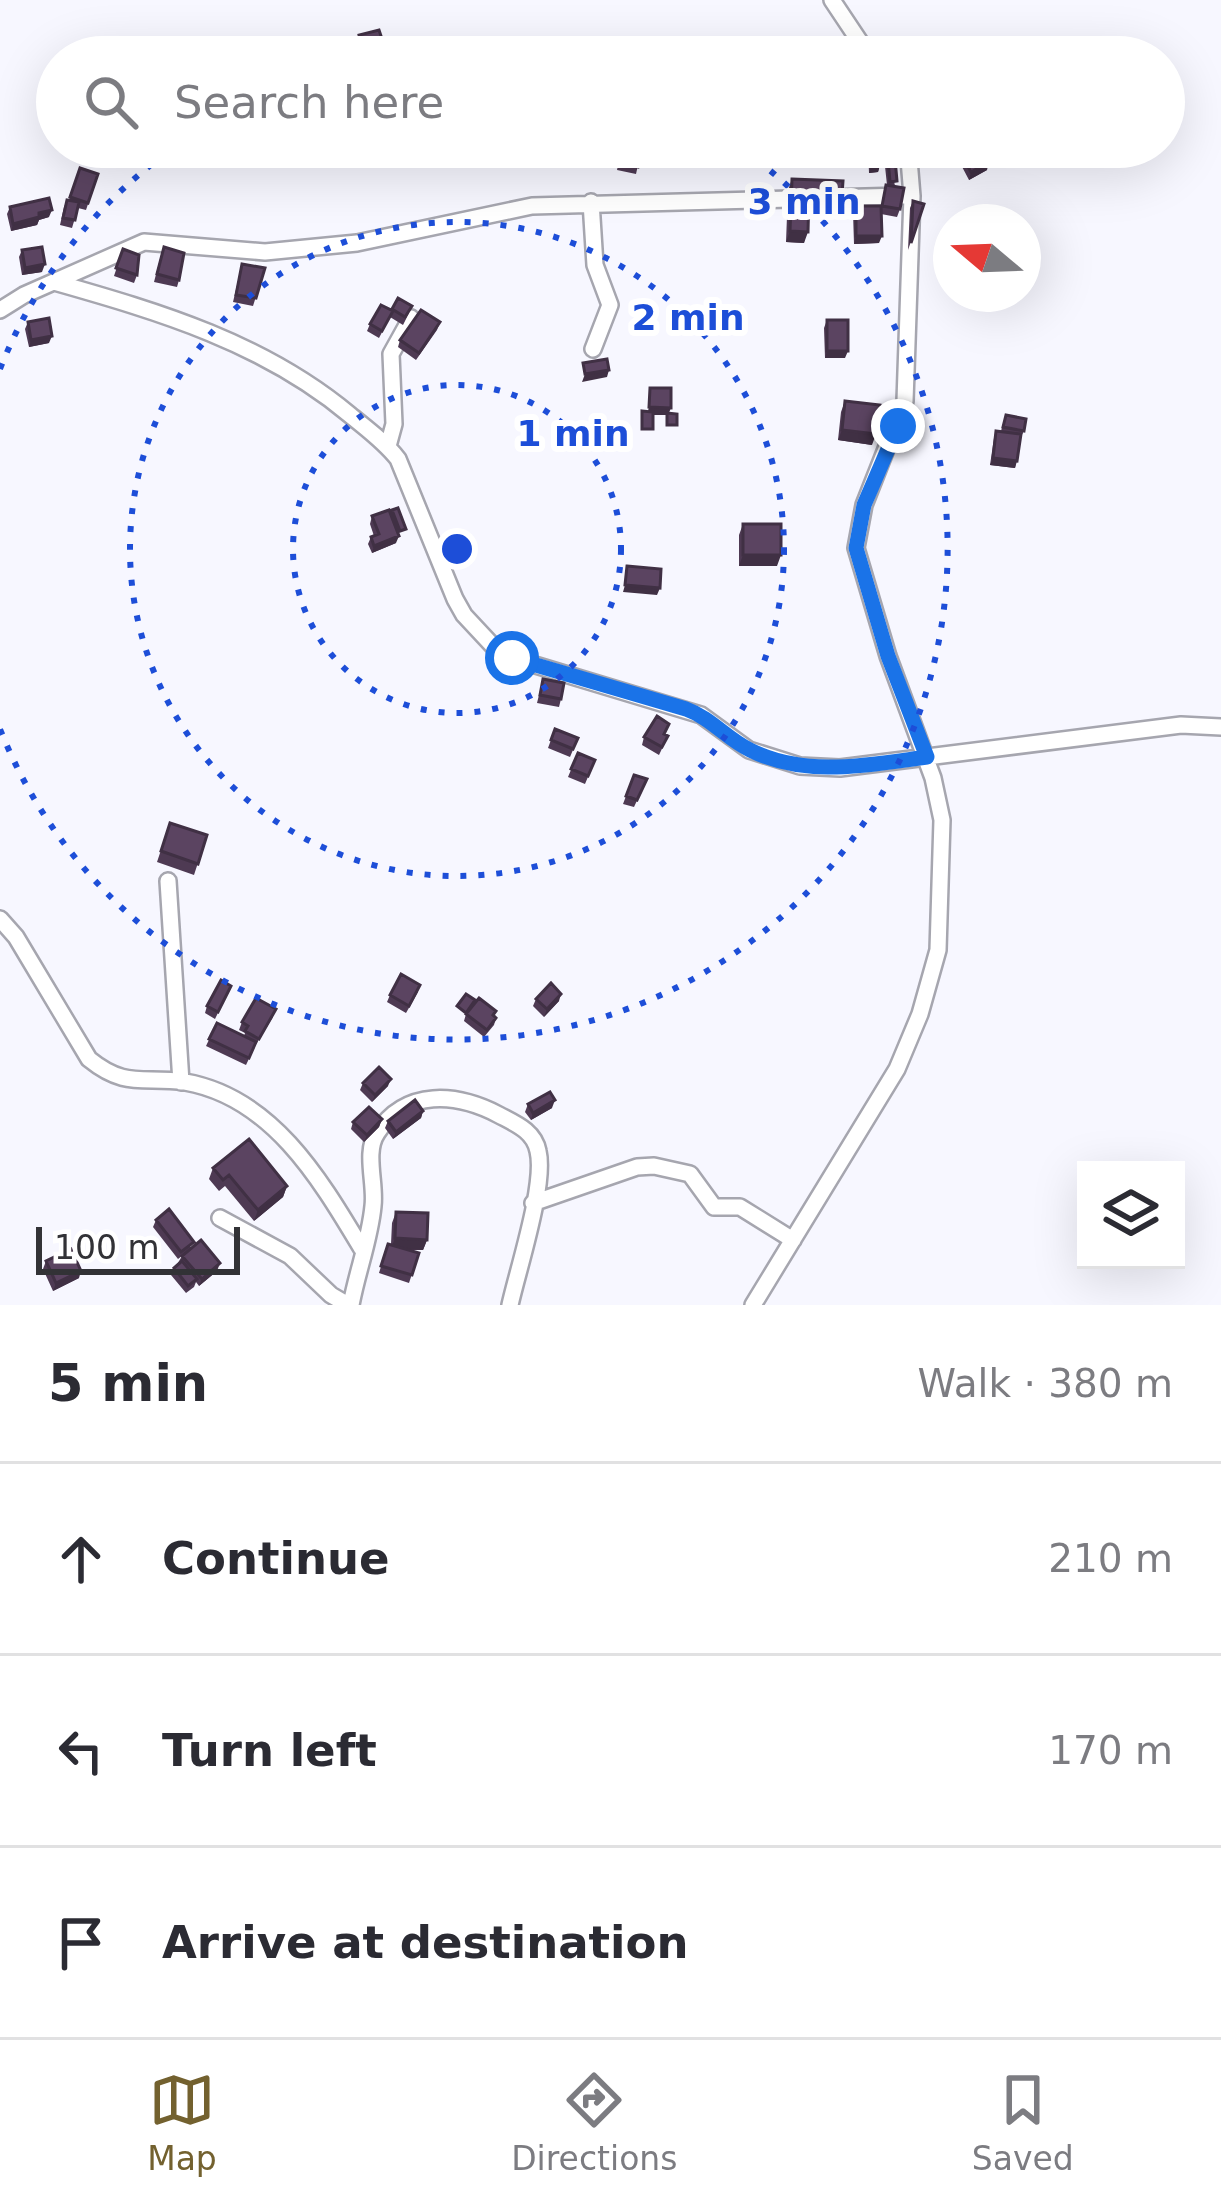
<!DOCTYPE html>
<html lang="en">
<head>
<meta charset="utf-8">
<style>
  body { margin:0; font-family:"DejaVu Sans",sans-serif; background:#f2f2f3; color:#2b2b33 }
  .controls { position:absolute; right:36px; bottom:36px; display:grid; overflow:hidden; border-radius:0px; box-shadow:0 12px 48px #0002 }
  .controls button { width:108px; height:108px; display:grid; place-items:center; padding:0; border:0; border-bottom:3px solid #e1e1e2; background:#fff; color:#2b2b33; font:60px sans-serif }
  .compass { position:absolute; left:933px; top:204px; width:108px; height:108px; border-radius:50%; background:#fff; box-shadow:0 12px 48px #0002; rotate:289deg }
  .scale { position:absolute; left:36px; bottom:30px; width:204px; box-sizing:border-box; padding-left:12px; border:6px solid #323236; border-top:0; font-size:33px; line-height:42px; white-space:nowrap; color:#323236; -webkit-text-stroke:9px #fff; paint-order:stroke }
  .stop { position:absolute; width:36px; height:36px; margin:-27px; border:9px solid #1a73e8; border-radius:50%; background:#fff }
  .stop.end { background:#1a73e8; border-color:#fff; box-shadow:0 3px 12px #0008 }
  .list { margin:0; padding:0; list-style:none }
  h2 { display:flex; justify-content:space-between; align-items:center; height:156px; margin:0; padding:0 48px; font-size:51px }
  h2 small { font-size:39px; font-weight:400; color:#7c7c81 }
  .list li { display:grid; grid-template-columns:78px 1fr auto; gap:36px; align-items:center; box-sizing:border-box; height:192px; padding:0 48px; border-top:3px solid #e1e1e2 }
  .list b { display:block; font-size:45px; white-space:nowrap }
  .list em { font-size:39px; font-style:normal; color:#7c7c81 }
  .icon { flex:none; width:66px; height:66px; fill:none; stroke:currentColor; stroke-width:2; stroke-linecap:round; stroke-linejoin:round }
  .map { position:relative; flex:none; width:1221px; height:1305px; overflow:hidden }
  .search { position:absolute; background:#fff; box-shadow:0 12px 48px #0002; left:36px; right:36px; top:36px; height:132px; display:flex; align-items:center; gap:30px; box-sizing:border-box; padding:0 42px; border-radius:66px; color:#7c7c81; font-size:45px }
  .sheet { height:732px; background:#fff }
  nav { display:flex; justify-content:space-around; align-items:center; box-sizing:border-box; height:168px; border-top:3px solid #e1e1e2; background:#fff; font-size:33px; color:#7c7c81 }
  nav a { display:grid; justify-items:center; gap:6px }
  nav .on { color:#73612f }
  .map>svg:first-child { display:block }
  .lines { fill:none; stroke-linecap:round; stroke-linejoin:round }
  .minor-casing { stroke:#a6a6af; stroke-width:20 }
  .minor { stroke:#fff; stroke-width:15 }
  .wall { fill:#4e3a53 }
  .shaded-wall { fill:#403044 }
  .building { fill:#5b4461; stroke:#403044; stroke-width:3 }
  .route { stroke:#1a73e8; stroke-width:15 }
  .ring { fill:none; stroke:#1d4ed8; stroke-width:6; stroke-dasharray:6 12 }
  .centre { fill:#1d4ed8; stroke:#fff; stroke-width:6 }
  .ring-label { font-size:36px; text-anchor:middle; font-weight:bold; fill:#1d4ed8; stroke:#fff; stroke-width:12; stroke-linejoin:round; paint-order:stroke }
</style>
</head>
<body>
<div class="map">
<svg width="1221" height="1305" viewBox="0 0 1221 1305">
  <rect width="100%" height="100%" fill="#f7f7ff"/>
  <g class="lines">
    <defs>
      <path id="minor" d="M832,0L870,57
        M591,202L595,265L610,305L593,349
        M54,282C160,312 264,343 350,415C367,429 385,442 398,459L455,599L464,615L492,645L512,658L701,715L749,750L800,766L840,768L1181,725L1221,727
        M0,310L24,295L144,242L265,252L357,243L532,206L903,196
        M388,446L394,424L391,354L411,318
        M168,881L181,1082
        M0,919L16,937L89,1059C126,1089 143,1076 185,1082C272,1097 320,1179 362,1249
        M533,1203L637,1167L654,1166L690,1174L714,1207H740L793,1240
        M220,1218L290,1256L331,1295L348,1305
        M351,1305C357,1272 370,1239 373,1206C376,1184 364,1152 377,1133C406,1088 457,1093 499,1115C516,1124 534,1131 538,1151C546,1184 518,1269 510,1305
        M753,1305L897,1069L920,1014L938,950L942,820L933,778L888,656L856,548L864,505L905,401L912,196L908,147"/>
    </defs>
    <use href="#minor" class="minor-casing"/>
    <use href="#minor" class="minor"/>
  </g>
  <path class="wall" d="M622,147H642L636,174L617,170Z
    M779,147H801L799,154Z
    M868,147H880V165L878,172L869,173Z
    M944,147H976L987,170L969,180L959,161L953,164Z
    M887,149L900,209L897,217L881,214L879,243L854,244L853,213L856,206H881L887,185L884,157Z
    M80,168L98,174L86,210L78,208L72,228L60,225L64,207L67,200H69Z
    M792,179L838,206L809,205L804,243L786,242L788,190Z
    M913,201L924,204L908,250L910,208Z
    M10,207L49,217L39,220L37,225L11,231L7,214Z
    M123,249L137,275L134,283L114,276Z
    M22,250L42,272L22,275L19,257Z
    M161,255L179,280L177,287L154,282Z
    M242,264L265,268L253,306L233,302Z
    M391,310L409,313L403,325L390,317L379,338L367,331L370,324Z
    M827,320L845,358H825L824,328Z
    M28,322L49,343L29,347L25,329Z
    M440,322L437,330L416,360L398,347L400,340Z
    M845,401L872,445L838,440L841,412Z
    M1006,415L1024,431L1020,438L1015,468L990,465L994,438L996,431H1001Z
    M372,516L396,543L372,553L368,544L371,537L374,536L370,524Z
    M743,524L777,566H739V535Z
    M543,679L561,699L559,707L537,703Z
    M555,729L578,738L570,757L548,748Z
    M665,734L668,736L659,755L642,745L644,737Z
    M578,753L595,760L585,784L568,777Z
    M634,775L647,779L634,807L623,804Z
    M170,823L207,835L194,875L157,862Z
    M231,986L215,1019L205,1013L207,1006Z
    M418,992L406,1013L387,1002L390,995Z
    M536,999L559,1001L544,1017L533,1006Z
    M466,1014L494,1016L496,1018L494,1025L484,1037L464,1021Z
    M273,1017L255,1046L246,1065L206,1046L217,1023L244,1036L245,1033L239,1030L242,1022Z
    M363,1083L388,1086L372,1102L360,1090Z
    M528,1104L552,1108L531,1120L525,1112Z
    M423,1111L421,1118L393,1139L385,1128L388,1121Z
    M382,1119L379,1127L364,1142L351,1129L353,1122Z
    M213,1168L287,1186L283,1197L254,1221L225,1186L219,1191L209,1179Z
    M396,1212L427,1240L423,1250H407L419,1253L409,1283L379,1273L388,1244H391L392,1223Z
    M156,1220L192,1248L217,1271L199,1286L196,1282L194,1287L186,1293L171,1275L182,1256L178,1259L153,1227Z
    M46,1261L79,1278L53,1291L43,1269Z"/>
  <path class="shaded-wall" d="M383,42L380,49L360,55L362,48Z
    M665,147H700L696,158L663,154Z
    M718,147H747L746,151L716,152Z
    M828,147H842L840,152L826,151Z
    M989,162L987,170L969,180L971,172Z
    M871,165H880L878,172L869,173Z
    M809,194L842,195L838,206L805,205Z
    M52,210L49,217L39,220L37,225L11,231L13,224L39,213Z
    M790,231L808,232L804,243L786,242Z
    M856,236H882L879,243L854,244Z
    M45,264L42,272L22,275L25,268Z
    M52,336L49,343L29,347L31,340Z
    M827,351H848L845,358H825Z
    M609,370L607,377L582,382L585,374Z
    M649,407L671,408L668,415H647Z
    M842,430L876,434L872,445L838,440Z
    M993,458L1017,461L1015,468L990,465Z
    M399,536L396,543L372,553L374,546Z
    M743,555H781L777,566H739Z
    M625,585L660,588L657,595L623,592Z
    M561,994L559,1001L544,1017L547,1009Z
    M391,1079L388,1086L372,1102L375,1095Z
    M555,1100L552,1108L531,1120L533,1113Z
    M423,1111L421,1118L393,1139L396,1132Z
    M382,1119L379,1127L364,1142L367,1135Z
    M287,1186L283,1197L254,1221L258,1210Z
    M395,1238L427,1240L423,1250L391,1249Z
    M220,1263L217,1271L199,1286L202,1279Z
    M81,1271L79,1278L53,1291L56,1283Z"/>
  <path class="building" d="M379,30L383,42L362,48L359,35Z
    M623,147H642L638,167L620,163Z
    M871,147H880V165H871Z
    M951,147H983L989,162L971,172L961,154L956,157Z
    M894,148L897,181L890,182L887,149Z
    M80,168L98,174L88,203L70,197Z
    M792,179L843,181L842,195L809,194L808,232L790,231Z
    M886,185L904,188L900,209L882,206Z
    M49,198L52,210L39,213V217L13,224L10,207Z
    M67,200L79,202L75,220L63,218Z
    M913,201L924,204L911,243Z
    M856,206H881L882,236H856Z
    M42,247L45,264L25,268L22,250Z
    M164,247L184,253L179,280L157,274Z
    M123,249L139,255L137,275L116,268Z
    M242,264L265,268L256,298L236,295Z
    M398,298L412,306L405,317L392,309Z
    M381,305L393,311L382,331L370,324Z
    M421,310L440,322L419,353L400,340Z
    M49,318L52,336L31,340L28,322Z
    M827,320H848V351H827Z
    M607,359L609,370L585,374L583,363Z
    M650,388H671V408L649,407Z
    M845,401L880,405L876,434L842,430Z
    M642,411L653,412V429H642Z
    M667,413L677,414V425H667Z
    M1006,415L1026,419L1024,431L1003,427Z
    M996,431L1021,434L1017,461L993,458Z
    M398,508L406,529L400,531L392,510Z
    M389,510L399,536L374,546L371,537L379,534L372,516Z
    M743,524H781V555H743Z
    M627,566L661,569L660,588L625,585Z
    M543,679L564,683L561,699L540,695Z
    M657,716L669,724L664,734L668,736L662,747L644,737Z
    M555,729L578,738L573,749L551,740Z
    M578,753L595,760L588,776L571,769Z
    M634,775L647,779L637,800L626,796Z
    M170,823L207,835L198,864L161,851Z
    M401,974L420,985L409,1006L390,995Z
    M221,980L231,986L218,1012L207,1006Z
    M551,983L561,994L547,1009L536,999Z
    M466,994L475,1000L466,1013L457,1006Z
    M256,998L276,1009L259,1039L245,1031L248,1026L242,1022Z
    M479,998L496,1011L493,1015L496,1018L487,1030L466,1014Z
    M217,1023L256,1042L249,1058L209,1039Z
    M379,1067L391,1079L375,1095L363,1083Z
    M550,1092L555,1100L533,1113L528,1104Z
    M415,1100L423,1111L396,1132L388,1121Z
    M369,1107L382,1119L367,1135L353,1122Z
    M249,1139L287,1186L258,1210L229,1175L223,1180L213,1168Z
    M169,1209L194,1242L181,1252L156,1220Z
    M396,1212L428,1213L427,1240L395,1238Z
    M201,1240L220,1263L202,1279L182,1256Z
    M388,1244L419,1253L412,1275L381,1266Z
    M71,1249L81,1271L56,1283L46,1261Z
    M182,1261L197,1279L188,1286L174,1268Z"/>
  <g class="lines">
    <path class="route" d="M512,658L686,709C711,718 727,739 750,750C806,778 868,765 927,757L888,656L856,548L864,505L898,426"/>
  </g>
  <g class="ring">
    <circle cx="457" cy="549" r="164"/>
    <circle cx="457" cy="549" r="327"/>
    <path d="M0 369A491 491 0 0 1 172 149M742 149A491 491 0 1 1 0 729"/>
  </g>
  <circle cx="457" cy="549" r="18" class="centre"/>
  <g class="ring-label">
    <text x="804" y="214">3 min</text>
    <text x="688" y="330">2 min</text>
    <text x="573" y="446">1 min</text>
  </g>
</svg>
<div class="controls">
<button><svg class="icon" aria-label="layers" viewBox="0 0 24 24"><path d="M12 4l9 5-9 5-9-5zM3 14l9 5 9-5"/></svg></button>
</div>
<svg class="compass" viewBox="-18 -18 36 36"><path d="M0-13l5 13h-10z" fill="#e53935"/><path d="M0 13l5-13h-10z" fill="#7c7c81"/></svg>
<div class="scale">100 m</div>
<div class="stop" style="left:512px;top:658px"></div>
<div class="stop end" style="left:898px;top:426px"></div>
<div class="search"><svg class="icon" aria-label="search" viewBox="0 0 24 24"><circle cx="10" cy="10" r="6"/><path d="M15 15l6 6"/></svg>Search here</div>
</div>
<section class="sheet">
<h2>5 min<small>Walk · 380 m</small></h2>
<ul class="list">
<li><svg class="icon" aria-label="ahead" viewBox="0 0 24 24"><path d="M12 20V5M6 11l6-6 6 6"/></svg><div><b>Continue</b></div><em>210 m</em></li>
<li><svg class="icon" aria-label="left" viewBox="0 0 24 24"><path d="M17 20v-9H6M10 6l-5 5 5 5"/></svg><div><b>Turn left</b></div><em>170 m</em></li>
<li><svg class="icon" aria-label="arrive" viewBox="0 0 24 24"><path d="M6 21V4h12l-3 4 3 4H6"/></svg><div><b>Arrive at destination</b></div></li>
</ul>
</section>
<nav>
<a class="on"><svg class="icon" aria-label="map" viewBox="0 0 24 24"><path d="M3 6l6-2 6 2 6-2v14l-6 2-6-2-6 2zM9 4v14M15 6v14"/></svg>Map</a>
<a><svg class="icon" aria-label="directions" viewBox="0 0 24 24"><path d="M12 3l9 9-9 9-9-9zM9 14v-3h6M13 9l2 2-2 2"/></svg>Directions</a>
<a><svg class="icon" aria-label="saved" viewBox="0 0 24 24"><path d="M7 4h10v16l-5-4-5 4z"/></svg>Saved</a>
</nav>
</body>
</html>
